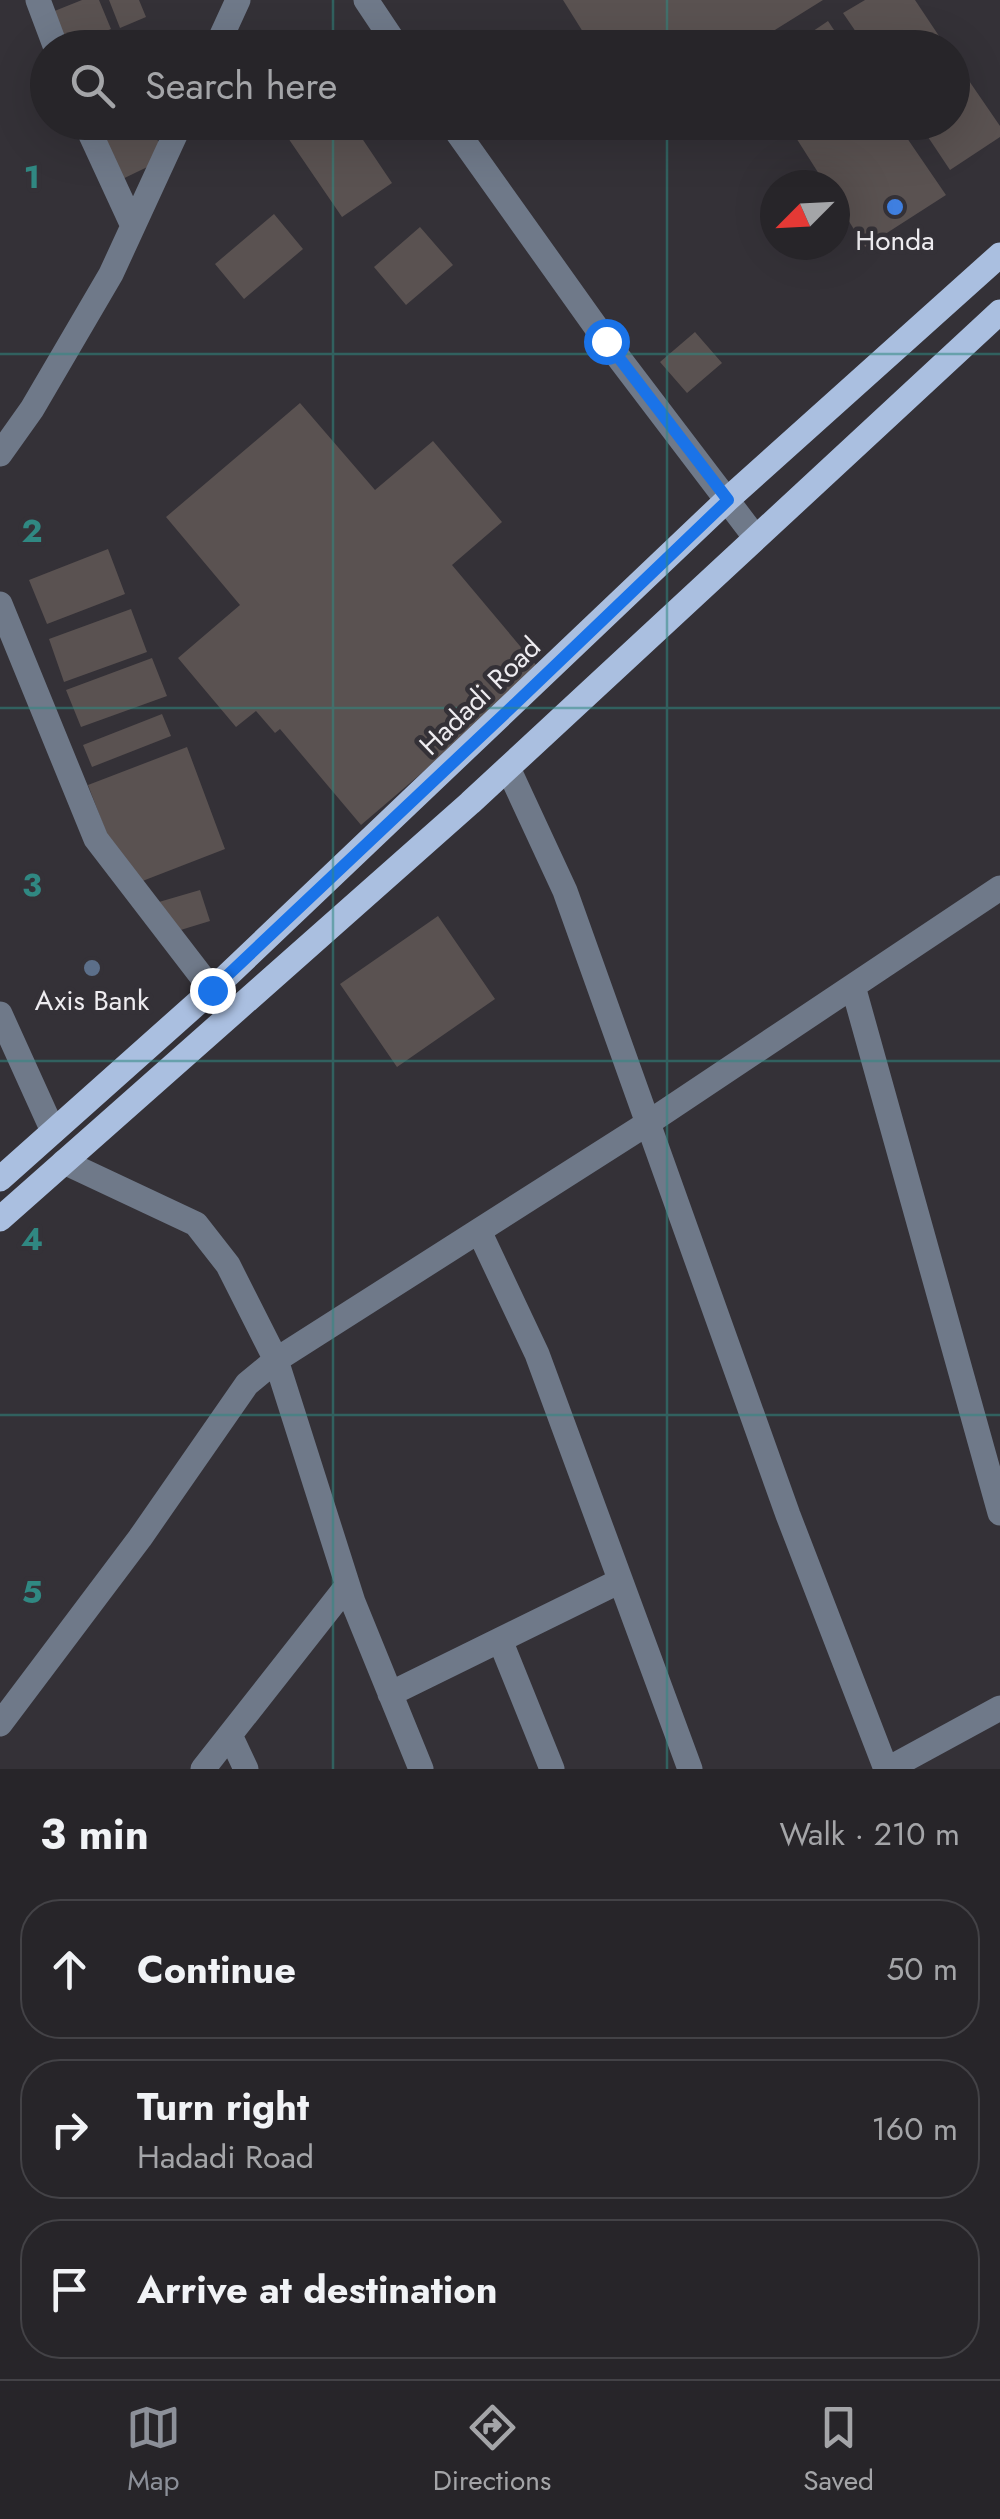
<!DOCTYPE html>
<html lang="en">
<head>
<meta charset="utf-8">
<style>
  body { margin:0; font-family:Jost,sans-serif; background:#333135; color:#f1f3f6 }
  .compass { position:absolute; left:760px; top:170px; width:90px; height:90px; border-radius:50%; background:#272529; box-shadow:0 10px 40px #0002; rotate:246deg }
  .stop { position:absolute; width:30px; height:30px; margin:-22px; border:8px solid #1a73e8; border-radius:50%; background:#fff }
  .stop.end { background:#1a73e8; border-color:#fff; box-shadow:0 2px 10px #0008 }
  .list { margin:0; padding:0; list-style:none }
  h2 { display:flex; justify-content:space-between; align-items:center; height:130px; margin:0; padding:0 40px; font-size:42px }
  h2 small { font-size:32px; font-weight:400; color:#a4a5a8 }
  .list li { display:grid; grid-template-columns:65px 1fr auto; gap:30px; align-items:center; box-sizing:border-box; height:140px; margin:0 20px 20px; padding:0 20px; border:2px solid #434246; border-radius:40px }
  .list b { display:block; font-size:38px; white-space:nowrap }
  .list p { margin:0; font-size:32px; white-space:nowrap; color:#a4a5a8 }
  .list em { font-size:32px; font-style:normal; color:#a4a5a8 }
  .icon { flex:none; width:55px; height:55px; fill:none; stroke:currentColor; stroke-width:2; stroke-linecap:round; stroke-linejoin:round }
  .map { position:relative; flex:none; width:1000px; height:1769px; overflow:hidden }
  .search { position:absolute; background:#272529; box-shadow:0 10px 40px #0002; left:30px; right:30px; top:30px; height:110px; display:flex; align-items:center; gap:25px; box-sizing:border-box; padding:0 35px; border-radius:55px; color:#a4a5a8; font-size:38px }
  .sheet { height:610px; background:#272529 }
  nav { display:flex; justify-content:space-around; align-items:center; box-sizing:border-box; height:140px; border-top:2px solid #434246; background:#272529; font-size:28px; color:#a4a5a8 }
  nav a { display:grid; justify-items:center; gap:5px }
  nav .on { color:#8c9099 }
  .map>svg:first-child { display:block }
  .building { fill:#5a5251 }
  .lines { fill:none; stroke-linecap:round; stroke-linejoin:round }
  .minor { stroke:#6f7989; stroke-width:25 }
  .major { stroke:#aabfe0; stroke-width:25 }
  .route { stroke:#1a73e8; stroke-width:12 }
  .grid { fill:none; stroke:#308882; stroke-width:2.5; stroke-opacity:0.55 }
  .shop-dot { fill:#3f7fe0; stroke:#343137; stroke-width:4 }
  .service-dot { fill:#5c6f8a; stroke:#343137; stroke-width:4 }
  .labels { text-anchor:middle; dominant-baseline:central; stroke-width:9; stroke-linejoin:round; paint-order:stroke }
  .poi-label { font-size:28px; fill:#eeecf0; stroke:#343137 }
  .street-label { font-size:28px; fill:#eeecf0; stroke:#343137 }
  .grid-label { font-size:32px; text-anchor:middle; font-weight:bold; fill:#308882; stroke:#343137; stroke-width:9; stroke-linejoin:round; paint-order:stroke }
</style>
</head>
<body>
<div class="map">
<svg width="1000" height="1769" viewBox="0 0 1000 1769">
  <rect width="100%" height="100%" fill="#343137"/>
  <path class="building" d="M82,0H99L111,29L66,48L47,14Z
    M109,0H139L146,17L120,28Z
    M563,0H823L746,48H593Z
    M865,0H915L947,48H867L843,13Z
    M828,21L846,48H788Z
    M952,56L1000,126V137L950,170L918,122H952Z
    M134,122H149L166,158L110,185L90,144Z
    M304,122H351L392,183L342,217L286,135Z
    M786,122H896L946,195L865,247L835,199V185H826Z
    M274,214L303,249L244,299L215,264Z
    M420,227L453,265L406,305L374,267Z
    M695,332L722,363L687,393L660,362Z
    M300,403L375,490L433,441L502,522L452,565L541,671L361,825L280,729L275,733L256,711L236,727L178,658L240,605L166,517Z
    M108,549L125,594L47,624L29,580Z
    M131,609L147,652L64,682L49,639Z
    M152,658L167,696L81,727L66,690Z
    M162,714L171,736L92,767L83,745Z
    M187,747L225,849L127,887L88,785Z
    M200,890L210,921L161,936L152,904Z
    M438,916L495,999L397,1067L340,984Z"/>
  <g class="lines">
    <path class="minor" d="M38,0L56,48
      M366,0L398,48
      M216,48L238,0
      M85,122L133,226
      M450,122L606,341L755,537
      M0,454L32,409L111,274L181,122
      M0,604L96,839L212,990
      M508,768L565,891L788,1515L886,1769
      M853,986L1000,1513
      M0,1014L53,1131
      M64,1162L196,1224L228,1265L276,1360L353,1602L421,1769
      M479,1231L537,1354L690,1769
      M500,1640L552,1769
      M390,1694L620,1581
      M0,1724L140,1538L247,1384L276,1360L648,1123L1000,888
      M230,1735L246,1769
      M203,1769L347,1586
      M888,1769L1000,1708"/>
    <path class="major" d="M0,1179L212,990L728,499L1000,255
      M0,1219L470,803L1000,312"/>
  </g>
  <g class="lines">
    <path class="route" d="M212,990L516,703L728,500L606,341"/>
  </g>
  <path class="grid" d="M333,0V48M667,0V48M333,122V1769M667,122V1769M0,354H1000M0,708H1000M0,1061H1000M0,1415H1000"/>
  <circle class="shop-dot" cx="895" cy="207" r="10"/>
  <circle class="service-dot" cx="92" cy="968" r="10"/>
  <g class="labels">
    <g class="poi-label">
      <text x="895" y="240">Honda</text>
      <text x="92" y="1000">Axis Bank</text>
    </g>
    <g class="street-label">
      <text transform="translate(480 696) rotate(-44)">Hadadi Road</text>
    </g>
  </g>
  <g class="grid-label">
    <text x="32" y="188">1</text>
    <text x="32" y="542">2</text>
    <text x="32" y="896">3</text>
    <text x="32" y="1250">4</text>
    <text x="32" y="1603">5</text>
  </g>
</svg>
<svg class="compass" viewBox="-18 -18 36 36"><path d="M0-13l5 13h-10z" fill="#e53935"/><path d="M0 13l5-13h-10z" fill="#a4a5a8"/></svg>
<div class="stop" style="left:606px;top:341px"></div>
<div class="stop end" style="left:212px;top:990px"></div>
<div class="search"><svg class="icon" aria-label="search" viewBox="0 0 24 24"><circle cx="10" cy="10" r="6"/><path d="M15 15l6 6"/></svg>Search here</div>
</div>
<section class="sheet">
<h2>3 min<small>Walk · 210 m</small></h2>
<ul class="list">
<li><svg class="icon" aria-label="ahead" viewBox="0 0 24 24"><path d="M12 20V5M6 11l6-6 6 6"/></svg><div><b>Continue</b></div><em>50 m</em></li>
<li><svg class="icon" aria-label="right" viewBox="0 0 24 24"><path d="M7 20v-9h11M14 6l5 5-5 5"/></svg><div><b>Turn right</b><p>Hadadi Road</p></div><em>160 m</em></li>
<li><svg class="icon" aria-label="arrive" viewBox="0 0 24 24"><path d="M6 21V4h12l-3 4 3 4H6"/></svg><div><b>Arrive at destination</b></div></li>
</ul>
</section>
<nav>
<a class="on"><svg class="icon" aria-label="map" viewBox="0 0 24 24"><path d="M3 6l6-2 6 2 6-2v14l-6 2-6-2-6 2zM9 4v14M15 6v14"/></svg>Map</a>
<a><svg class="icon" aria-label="directions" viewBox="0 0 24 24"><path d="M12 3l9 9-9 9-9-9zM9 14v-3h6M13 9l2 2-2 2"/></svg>Directions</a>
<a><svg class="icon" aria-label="saved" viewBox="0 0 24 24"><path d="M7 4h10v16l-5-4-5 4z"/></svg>Saved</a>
</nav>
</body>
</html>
